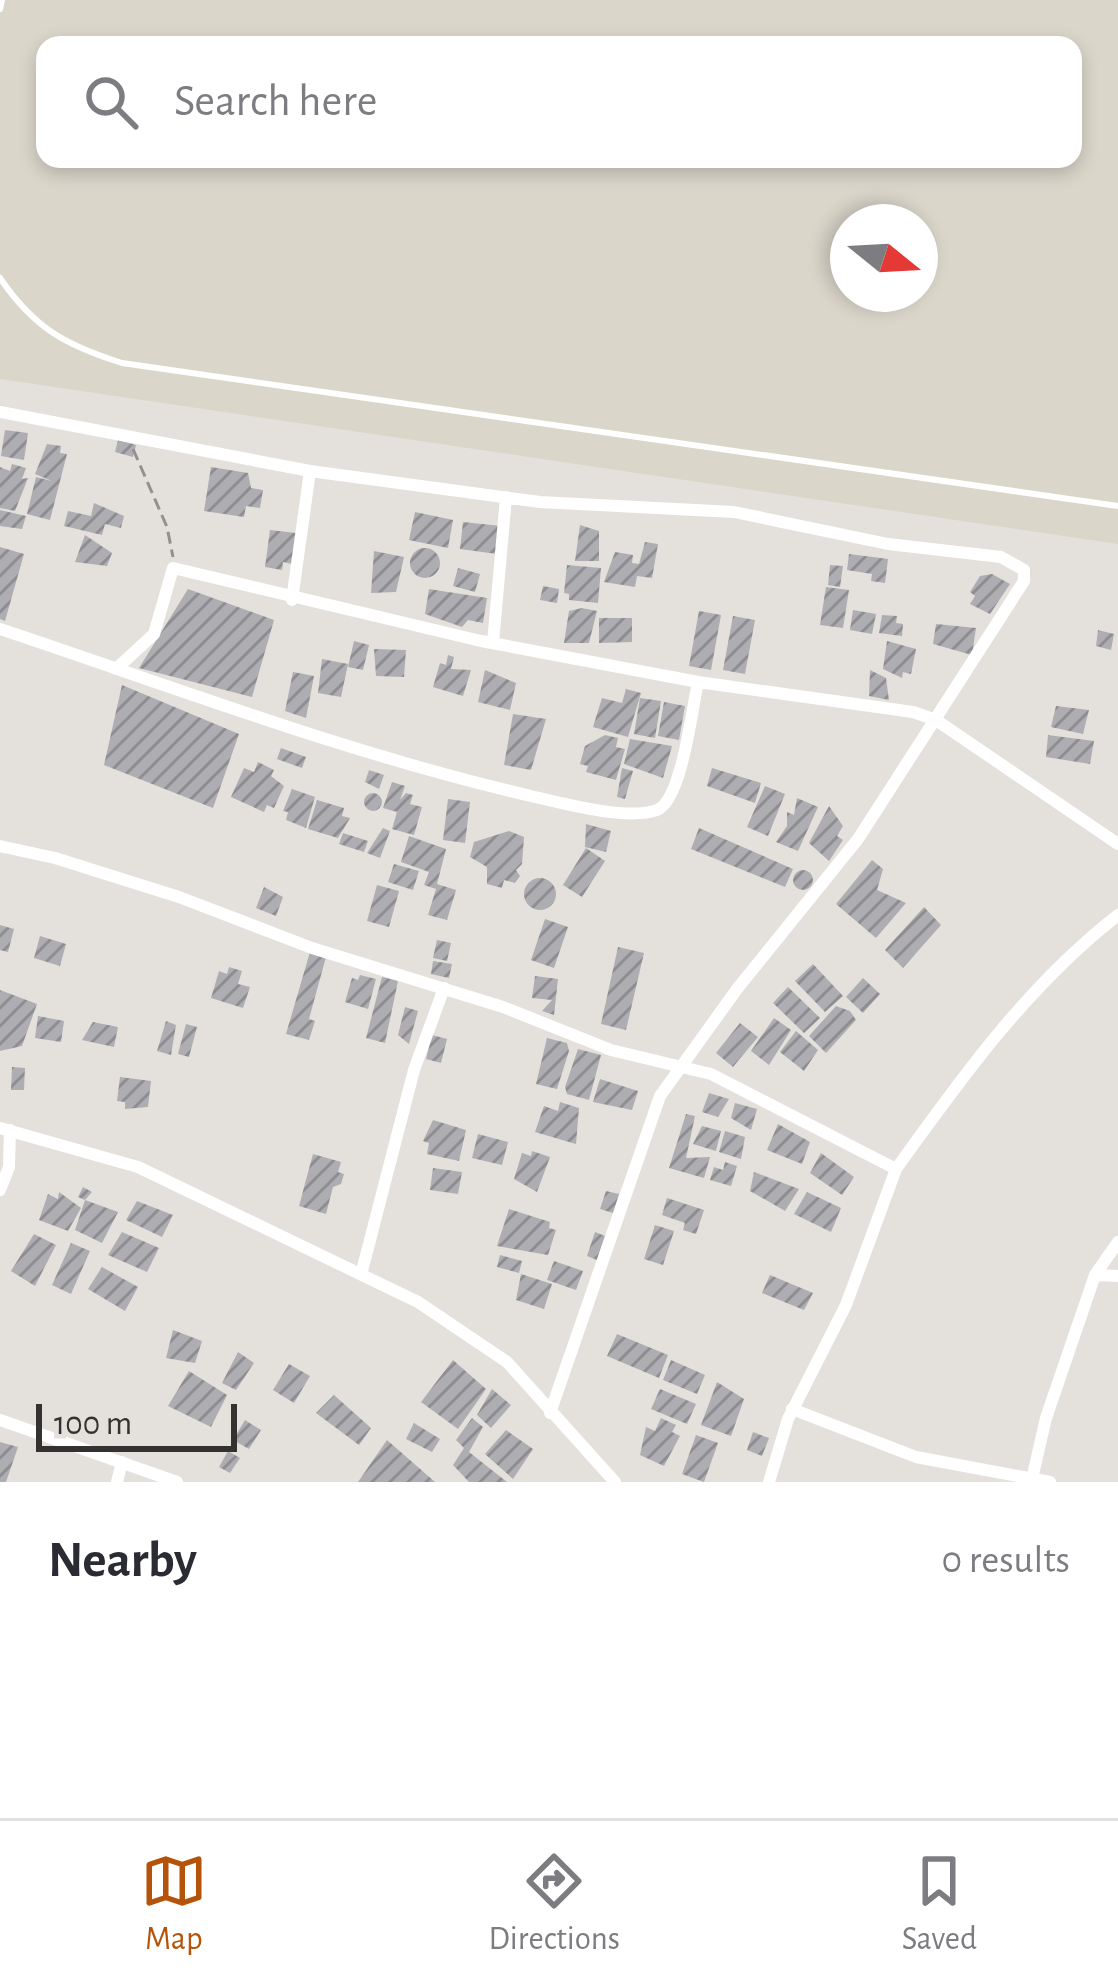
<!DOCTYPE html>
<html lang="en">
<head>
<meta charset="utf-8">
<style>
  body { margin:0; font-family:"Alegreya Sans",sans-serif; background:#f7f7f7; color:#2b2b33 }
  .compass { position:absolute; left:830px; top:204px; width:108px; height:108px; border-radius:50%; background:#fff; box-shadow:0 6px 18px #0003; rotate:108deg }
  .scale { position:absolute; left:36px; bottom:30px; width:201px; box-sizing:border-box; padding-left:12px; border:6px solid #333230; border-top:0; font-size:33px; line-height:42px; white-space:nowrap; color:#333230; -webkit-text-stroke:9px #e4e1dc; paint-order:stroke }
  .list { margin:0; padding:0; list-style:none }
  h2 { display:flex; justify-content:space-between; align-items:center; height:156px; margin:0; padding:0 48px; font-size:51px }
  h2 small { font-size:39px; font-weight:400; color:#7c7c81 }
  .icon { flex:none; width:66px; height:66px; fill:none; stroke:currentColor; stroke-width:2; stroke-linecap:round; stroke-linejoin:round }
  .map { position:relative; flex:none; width:1118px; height:1482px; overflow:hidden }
  .search { position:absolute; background:#fff; box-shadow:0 6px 18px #0003; left:36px; right:36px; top:36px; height:132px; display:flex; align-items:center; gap:30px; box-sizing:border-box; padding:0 42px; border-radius:24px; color:#7c7c81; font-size:45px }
  .sheet { height:336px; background:#fff }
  nav { display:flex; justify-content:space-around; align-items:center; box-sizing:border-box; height:168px; border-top:3px solid #e1e1e2; background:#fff; font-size:33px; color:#7c7c81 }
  nav a { display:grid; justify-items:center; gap:6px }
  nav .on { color:#b45309 }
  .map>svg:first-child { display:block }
  .built { fill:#dbd6ca; fill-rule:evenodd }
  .building { fill:url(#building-hatch) }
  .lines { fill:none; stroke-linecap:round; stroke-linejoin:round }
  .path { stroke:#93918d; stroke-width:3; stroke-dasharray:12 6; stroke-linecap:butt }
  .service { stroke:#fff; stroke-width:6 }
  .minor { stroke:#fff; stroke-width:12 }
</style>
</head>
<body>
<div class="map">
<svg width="1118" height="1482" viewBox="0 0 1118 1482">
  <defs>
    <pattern id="building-hatch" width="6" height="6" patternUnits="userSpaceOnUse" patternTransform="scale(3)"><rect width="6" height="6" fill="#aeadb2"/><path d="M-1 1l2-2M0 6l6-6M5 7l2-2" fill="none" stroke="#8e8d91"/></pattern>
  </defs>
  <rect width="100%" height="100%" fill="#e4e1dc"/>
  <path class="built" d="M0,0H1118V544L0,379ZM45,45H1073V159H45ZM848,222H920V294H848Z"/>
  <path class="building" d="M5,430L28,433L24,460L1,456Z
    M118,440L136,445L133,457L115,452Z
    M47,444L61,446L60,453L67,454L50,520L27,514L36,477L52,481L35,474Z
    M12,464L26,468L22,479L28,478L15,511L0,508V467L10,471Z
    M211,467L248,473L251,488L263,490L260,508L246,506L244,517L204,511Z
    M94,503L124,516L121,528L105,524L102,535L64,526L68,511L91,516Z
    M0,510L26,516L22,529L0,526Z
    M415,512L453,520L448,548L409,540Z
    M463,522L501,526L497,554L460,549Z
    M580,525L599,531V561H575Z
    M270,530L296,533L292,564L283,562L282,570L265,567Z
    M85,535L112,553L107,566L75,562Z
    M645,542L658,544L652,578L637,576L635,587L604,582L615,552L633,555L632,563L639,564Z
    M0,547L24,554L5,621L0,619Z
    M410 563a15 15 0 1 1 30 0a15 15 0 1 1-30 0Z
    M374,551L404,557L396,592L371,593Z
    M849,554L888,559L885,583L871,581L872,574L847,570Z
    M567,565L601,568L598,603L569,600V594L564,593Z
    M830,565L843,566L840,587L828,585Z
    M458,568L480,574L475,592L453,586Z
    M992,574L1010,584L990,614L970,604L975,596L970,592L980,576Z
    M543,586L559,589L557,603L540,600Z
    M826,587L849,590L843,628L820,625Z
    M188,589L274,620L252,697L139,668Z
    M429,589L487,598L483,623L468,620L462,627L425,614Z
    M582,608L597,611L589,643H564L569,611Z
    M853,610L876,614L872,634L850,630Z
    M699,611L721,615L711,670L689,666Z
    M882,615L897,616L896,623L903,624L902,636L879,633Z
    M733,616L755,620L745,674L723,670Z
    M599,618H632V642L599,643Z
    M936,624L976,628L972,655L933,644Z
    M1098,630L1114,634L1111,650L1096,646Z
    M354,641L369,645L363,670L348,667Z
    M887,641L916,649L911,674L903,672L902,678L883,669Z
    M374,649L406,650L404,677L376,676Z
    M448,655L454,657L451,669L471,670L463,696L433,687L440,663L446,665Z
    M322,659L348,664L341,697L318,693Z
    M485,670L516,683L510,710L478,702Z
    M870,670L886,678L889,700L869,696Z
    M293,672L314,676L306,718L285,711Z
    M122,685L239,734L213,808L104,765Z
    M626,689L641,693L628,737L593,727L602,698L622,703Z
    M640,698L661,701L655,738L634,734Z
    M664,702L685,706L679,740L658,736Z
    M1056,706L1089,710L1083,734L1051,727Z
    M513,714L546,719L531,770L504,765Z
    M605,735L618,738L616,747L625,749L616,780L586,772L588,766L580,764L585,746Z
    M1048,735L1094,741L1090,764L1046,757Z
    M630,739L672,746L663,778L624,764Z
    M281,748L306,757L302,768L277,759Z
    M258,762L274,770L271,776L284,786L274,808L267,805L264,812L231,797L244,768L254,772Z
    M622,768L633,771L625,799L617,797Z
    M712,768L761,783L755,803L707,786Z
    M369,770L384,775L379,789L365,782Z
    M392,782L405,786L400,800L406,793L413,795L410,804L422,807L414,835L392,829L397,812L383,808Z
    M765,786L785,794L768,836L747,827Z
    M292,789L315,797L306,828L286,820L288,812L283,811Z
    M364 802a9 9 0 1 1 18 0a9 9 0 1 1-18 0Z
    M797,798L818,807L798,851L776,842L787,826V812L794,815Z
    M448,799L470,802L465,843L443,840Z
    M317,800L344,808L342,816L350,818L338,838L308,829Z
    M829,806L843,826L837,836L843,840L829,861L809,843Z
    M586,824L611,831L606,852L585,847Z
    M383,828L390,831L380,858L367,853Z
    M699,828L793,869L785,887L691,849Z
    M509,831L524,837L522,864L516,870L520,876L515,883L504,880L502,888L487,884V867L470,857L474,842Z
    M343,833L368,841L364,852L339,844Z
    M409,836L446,849L437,884L456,890L447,920L428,915L436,889L424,885L429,872L401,862Z
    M586,848L605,861L582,897L563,885Z
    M872,860L883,869L877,890L906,903L876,938L836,904Z
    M394,864L419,871L413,890L388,882Z
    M793 880a10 10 0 1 1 20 0a10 10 0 1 1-20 0Z
    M524 894a16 16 0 1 1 32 0a16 16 0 1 1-32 0Z
    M377,885L399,891L389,927L367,921Z
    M264,887L283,897L276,916L256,908Z
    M924,907L941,925L903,968L885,950Z
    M545,919L568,927L554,968L531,960Z
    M0,925L14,929L8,952L0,950Z
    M40,936L66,944L60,966L34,958Z
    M437,940L451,943L447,961L433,958Z
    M618,947L644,953L626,1030L601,1024Z
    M310,952L326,957L309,1019L315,1021L309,1040L286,1034Z
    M433,961L452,964L449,978L431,974Z
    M813,964L843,996L825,1012L795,981Z
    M229,967L242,971L238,984L250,987L243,1008L211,998L219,971L227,974Z
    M360,975L376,979L368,1009L345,1002L352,978L358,980Z
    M535,976L558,979L554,1015L542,1011L552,1000L532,998Z
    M382,977L398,981L385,1043L366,1038Z
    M863,978L880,994L863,1013L846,997Z
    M788,987L820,1018L804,1033L773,1003Z
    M0,990L37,1004L22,1046L0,1051Z
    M836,1006L850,1011L856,1020L826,1053L809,1036Z
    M405,1007L418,1011L409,1044L398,1035Z
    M38,1016L64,1021L61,1042L35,1038Z
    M774,1018L791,1030L769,1065L751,1051Z
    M166,1021L176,1025L171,1055L157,1051Z
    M93,1022L118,1027L114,1047L82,1040Z
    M740,1023L758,1037L733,1067L716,1053Z
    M186,1024L197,1027L189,1057L178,1054Z
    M796,1031L818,1050L804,1071L780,1052Z
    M432,1035L447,1039L441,1063L426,1059Z
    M547,1038L567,1043L569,1051L557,1089L536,1084Z
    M578,1049L601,1055L589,1100L567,1094L565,1087Z
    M12,1067L25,1068L24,1090H11Z
    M120,1077L151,1081L148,1107L125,1109V1102L117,1101Z
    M600,1079L638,1091L632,1110L593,1102Z
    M709,1093L729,1099L718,1117L702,1112Z
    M560,1102L579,1108L576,1144L535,1132L544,1106L558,1111Z
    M735,1103L757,1109L751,1130L731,1118Z
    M686,1114L695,1116L686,1158L710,1157L704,1178L669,1168Z
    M433,1120L466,1130L459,1161L427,1154L429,1143L423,1141Z
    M778,1124L810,1142L802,1164L767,1150Z
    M702,1126L721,1131L716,1151L693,1144Z
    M725,1131L745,1137L741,1159L719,1152Z
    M478,1134L508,1142L502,1165L472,1158Z
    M532,1151L550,1157L537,1192L514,1179L522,1153L531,1156Z
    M821,1153L854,1177L842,1195L810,1173Z
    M313,1154L341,1162L338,1172L344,1174L341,1184L333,1187L326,1214L299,1206Z
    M725,1162L737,1166L731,1186L710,1180L714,1167L723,1170Z
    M433,1168L462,1172L458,1194L430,1190Z
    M754,1172L799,1189L785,1211L750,1191Z
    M83,1187L92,1192L85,1200L118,1212L102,1243L75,1230L85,1200L78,1197Z
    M606,1191L619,1194L613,1213L600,1209Z
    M59,1192L81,1208L68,1231L39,1220L48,1194L58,1199Z
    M807,1192L841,1208L831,1232L794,1214Z
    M667,1198L704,1210L696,1234L683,1230L685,1223L662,1215Z
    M137,1201L173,1215L162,1237L126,1220Z
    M509,1209L550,1222L549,1228L556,1230L548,1255L497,1246Z
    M655,1225L674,1231L663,1265L644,1259Z
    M122,1232L159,1248L147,1272L108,1255Z
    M595,1232L605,1236L597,1260L587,1256Z
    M34,1234L56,1245L35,1286L11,1271Z
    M71,1243L90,1251L71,1294L52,1285Z
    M500,1255L522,1261L519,1273L497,1267Z
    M554,1261L583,1271L576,1290L547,1280Z
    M102,1267L138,1287L125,1311L88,1289Z
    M521,1274L552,1284L544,1309L516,1300Z
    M770,1275L813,1293L804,1310L762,1293Z
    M173,1330L202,1341L195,1363L166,1358Z
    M617,1334L668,1355L659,1378L607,1356Z
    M238,1352L254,1363L236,1390L222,1383Z
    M453,1360L486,1389L458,1429L421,1402Z
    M671,1360L705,1375L697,1394L663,1380Z
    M289,1364L310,1376L294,1403L273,1390Z
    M189,1371L227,1395L211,1427L168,1406Z
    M717,1382L744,1399L731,1436L701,1425Z
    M492,1389L511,1405L491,1428L477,1415Z
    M660,1389L696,1404L687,1424L651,1409Z
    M334,1395L371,1428L359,1445L316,1413Z
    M472,1418L483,1427L469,1452L507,1482H469L453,1465L464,1448L456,1440Z
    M661,1418L676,1425L672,1432L680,1436L664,1466L640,1455L646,1427L655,1431Z
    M245,1420L261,1430L249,1449L233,1440Z
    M414,1423L440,1439L432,1452L406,1439Z
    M506,1430L533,1449L513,1479L485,1454Z
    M753,1432L769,1438L762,1456L747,1450Z
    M696,1435L718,1443L704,1482L682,1474Z
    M387,1440L435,1482H358Z
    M0,1442L18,1447L6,1482H0Z
    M228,1451L240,1458L230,1473L219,1467Z"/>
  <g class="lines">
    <path class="path" d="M133,449L167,527L173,557"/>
    <path class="service" d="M0,9L2,0
      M0,278C34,328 65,345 122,363L1118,506"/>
    <path class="minor" d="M0,412L310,471L540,502L734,512L888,544L1001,557L1024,570V581L858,839L737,989L660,1096L550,1413
      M292,600L310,471
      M0,629C177,688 349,754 531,796C561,803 628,821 657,810C682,800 692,708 698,682
      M493,643L506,497
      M116,669L154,634L173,568L481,641L698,682L913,712L936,720L1118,844
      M0,846L55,858L179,897L312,948L503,1007L611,1050L711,1074L896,1169L846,1305L788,1419L769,1482
      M0,1128L138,1167L418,1302L507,1362L615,1482
      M896,1169C962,1077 1028,985 1118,915
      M0,1190L9,1167L10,1130
      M362,1271L414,1070L444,988
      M1095,1275L1118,1242
      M792,1409L916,1457L1050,1482
      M0,1420L177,1482
      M1032,1479L1046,1418L1095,1275L1118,1276
      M117,1482L122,1462"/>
  </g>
</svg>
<svg class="compass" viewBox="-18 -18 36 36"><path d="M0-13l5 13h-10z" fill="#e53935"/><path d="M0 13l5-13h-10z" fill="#7c7c81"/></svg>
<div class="scale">100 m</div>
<div class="search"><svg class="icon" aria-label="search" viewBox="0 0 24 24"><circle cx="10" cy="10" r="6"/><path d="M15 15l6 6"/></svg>Search here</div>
</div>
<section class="sheet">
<h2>Nearby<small>0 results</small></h2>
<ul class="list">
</ul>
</section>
<nav>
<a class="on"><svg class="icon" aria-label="map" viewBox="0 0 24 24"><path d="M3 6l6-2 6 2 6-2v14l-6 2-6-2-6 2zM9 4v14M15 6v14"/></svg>Map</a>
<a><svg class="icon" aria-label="directions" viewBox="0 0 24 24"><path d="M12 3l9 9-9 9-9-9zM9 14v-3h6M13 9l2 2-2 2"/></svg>Directions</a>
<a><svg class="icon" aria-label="saved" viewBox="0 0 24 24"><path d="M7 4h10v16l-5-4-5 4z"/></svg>Saved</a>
</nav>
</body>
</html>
